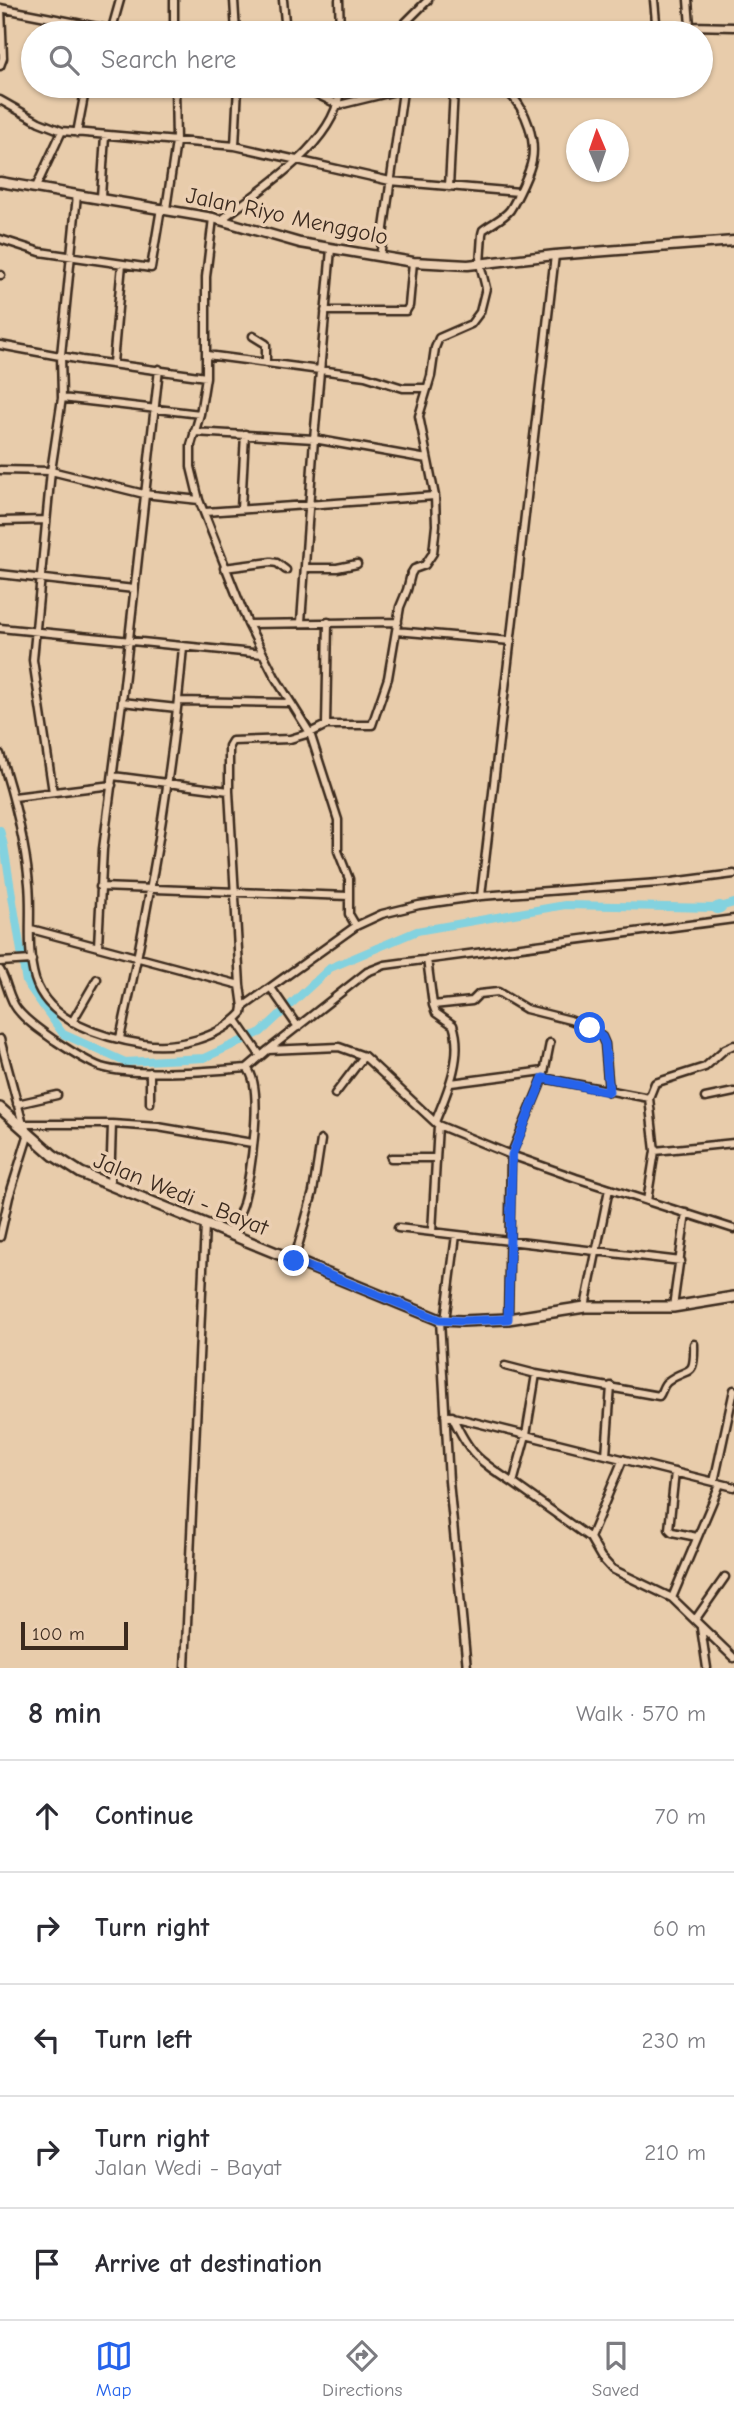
<!DOCTYPE html>
<html lang="en">
<head>
<meta charset="utf-8">
<style>
  body { margin:0; font-family:"Comic Neue",sans-serif; background:#f2f2f3; color:#2b2b33 }
  .compass { position:absolute; left:566px; top:119px; width:63px; height:63px; border-radius:50%; background:#fff; box-shadow:0 2px 5px #0004; rotate:358deg }
  .scale { position:absolute; left:21px; bottom:18px; width:107px; box-sizing:border-box; padding-left:7px; border:4px solid #3b2a1e; border-top:0; font-size:19px; line-height:24px; white-space:nowrap; color:#3b2a1e; -webkit-text-stroke:5px #ebcfb2; paint-order:stroke }
  .stop { position:absolute; width:21px; height:21px; margin:-16px; border:5px solid #2563eb; border-radius:50%; background:#fff }
  .stop.end { background:#2563eb; border-color:#fff; box-shadow:0 2px 7px #0008 }
  .list { margin:0; padding:0; list-style:none }
  h2 { display:flex; justify-content:space-between; align-items:center; height:91px; margin:0; padding:0 28px; font-size:30px }
  h2 small { font-size:23px; font-weight:400; color:#7c7c81 }
  .list li { display:grid; grid-template-columns:46px 1fr auto; gap:21px; align-items:center; box-sizing:border-box; height:112px; padding:0 28px; border-top:2px solid #e1e1e2 }
  .list b { display:block; font-size:26px; white-space:nowrap }
  .list p { margin:0; font-size:23px; white-space:nowrap; color:#7c7c81 }
  .list em { font-size:23px; font-style:normal; color:#7c7c81 }
  .icon { flex:none; width:38px; height:38px; fill:none; stroke:currentColor; stroke-width:2; stroke-linecap:round; stroke-linejoin:round }
  .map { position:relative; flex:none; width:734px; height:1668px; overflow:hidden }
  .search { position:absolute; background:#fff; box-shadow:0 2px 5px #0004; left:21px; right:21px; top:21px; height:77px; display:flex; align-items:center; gap:18px; box-sizing:border-box; padding:0 24px; border-radius:38px; color:#7c7c81; font-size:26px }
  .sheet { height:651px; background:#fff }
  nav { display:flex; justify-content:space-around; align-items:center; box-sizing:border-box; height:98px; border-top:2px solid #e1e1e2; background:#fff; font-size:19px; color:#7c7c81 }
  nav a { display:grid; justify-items:center; gap:4px }
  nav .on { color:#2563eb }
  .map>svg:first-child { display:block }
  .lines { fill:none; stroke-linecap:round; stroke-linejoin:round }
  .canal { stroke:#83d2df; stroke-width:8 }
  .river { stroke:#83d2df; stroke-width:12 }
  .minor-casing { stroke:#3b2a1e; stroke-width:11 }
  .tertiary-casing { stroke:#3b2a1e; stroke-width:13 }
  .secondary-casing { stroke:#3b2a1e; stroke-width:14 }
  .minor { stroke:#ebcfb2; stroke-width:6 }
  .tertiary { stroke:#ebcfb2; stroke-width:8 }
  .secondary { stroke:#ebcfb2; stroke-width:9 }
  .route { stroke:#2563eb; stroke-width:9 }
  .labels { text-anchor:middle; dominant-baseline:central; stroke-width:7; stroke-linejoin:round; paint-order:stroke }
  .street-label { font-size:23px; fill:#3b2a1e; stroke:#ebcfb2 }
</style>
</head>
<body>
<div class="map">
<svg width="734" height="1668" viewBox="0 0 734 1668">
  <rect width="100%" height="100%" fill="#e8ccab"/>
  <filter id="ink" filterUnits="userSpaceOnUse"><feTurbulence type="fractalNoise" baseFrequency=".0143" numOctaves="2"/><feDisplacementMap in="SourceGraphic" scale="14" xChannelSelector="R" yChannelSelector="G"/><feConvolveMatrix kernelMatrix="1 2 1 2 8 2 1 2 1" color-interpolation-filters="sRGB"/></filter>
  <g filter="url(#ink)">
    <g class="lines">
      <path class="canal" d="M0,830L4,846L26,982L63,1034L125,1062L204,1058L261,1032L330,968L417,931L565,905L717,908
        M720,907L734,903"/>
      <path class="river" d="M717,908L720,907"/>
      <defs>
        <path id="minor" d="M234,0L236,33
          M283,0L286,33
          M339,0L340,33
          M654,0L657,33
          M688,0L690,26L734,27
          M0,8L128,33
          M111,32L120,0
          M174,33V0
          M395,33L428,0
          M680,33L690,26
          M0,66L3,58L1,8
          M300,86L339,105L396,91L483,86
          M0,100L39,122L62,131L235,146L390,181L519,192
          M77,133L86,86
          M235,146L238,86
          M36,187L62,131
          M449,187L454,89
          M101,197L105,136
          M166,209L176,142L175,86
          M213,218L206,277V377L200,414L191,445V467L199,500L248,624L275,677L310,733L326,725H372L388,678L400,607L407,590L411,574L414,569L425,565L433,553L436,525L435,496L419,416L431,376L435,348L439,338L471,324L480,312L486,288L480,264L482,234L483,230C492,223 503,219 510,210C517,199 530,172 532,160C537,135 521,93 495,86
          M221,220C261,189 340,141 340,86
          M0,239L40,252L151,268L161,208
          M380,257L403,91
          M0,275H1
          M325,311H406L409,306L413,262
          M253,336L266,344V363
          M0,345L82,360L206,377
          M207,355L365,376L403,388H427
          M113,363L122,264
          M62,398L200,414
          M194,432L314,439L427,459
          M0,470L51,471L144,494L199,500
          M241,509L245,434
          M205,512L435,496
          M0,521L46,520
          M224,568L271,562L277,563L286,570
          M305,568H337L357,564
          M0,574L134,589
          M301,622L314,439L331,249
          M248,624L398,622
          M0,628L263,654
          M396,631L511,641
          M178,701L291,703
          M122,702L177,708
          M326,725L328,622
          M0,754C14,797 25,839 29,884C32,915 26,949 35,979C48,1022 104,1038 143,1044C176,1049 219,1038 242,1013L243,1007L240,985L229,791V746L232,741L290,739L310,733L338,820V851L349,879V896
          M113,776L229,791
          M53,792L33,660L51,471L62,398L61,355L77,195
          M14,797L112,785
          M100,887L349,896V914L356,926
          M481,896L555,255
          M31,929L240,985
          M98,946L103,849L122,702L159,369
          M427,959L433,1005L472,1001L479,994L498,992L526,1009L570,1020L590,1028L602,1037L605,1044L609,1092
          M0,962L32,960
          M0,970C7,981 8,997 17,1009C26,1021 41,1031 54,1040C69,1050 85,1061 101,1067C133,1077 212,1071 247,1068
          M271,988L298,1027
          M433,1005L436,1013L453,1025C464,1056 447,1093 435,1122
          M243,1007L356,926L382,914L419,905L481,896L672,882L734,874
          M236,1020L260,1055
          M72,1022L97,979
          M120,1038C149,909 172,779 183,647
          M0,1039L24,1128
          M268,1050L367,972L385,965L734,919
          M150,1072V1103
          M543,1078L649,1098L655,1083L705,1067L725,1049L734,1045
          M451,1083L544,1071
          M335,1094L364,1056
          M705,1098L734,1092
          M17,1104L57,1095
          M23,1124H112L158,1127L252,1143
          M655,1151L734,1143
          M391,1158H435
          M110,1186L112,1124
          M647,1201L655,1151L649,1098
          M398,1228L681,1261
          M432,1232L438,1125
          M229,1234C234,1224 240,1214 243,1204C250,1178 265,1087 247,1068L268,1050L339,1047L364,1056L438,1125L511,1155L576,1178L734,1229
          M0,1237L9,1197L29,1133
          M294,1261L313,1192L321,1140
          M585,1307L609,1189
          M673,1307L686,1213
          M508,1319L511,1155L543,1078L550,1043
          M440,1320L449,1481L467,1668
          M445,1321L456,1235
          M505,1366L536,1374L526,1435L513,1483L590,1538L601,1557L612,1569L672,1598L734,1658
          M536,1374L659,1396C662,1392 663,1385 667,1382C688,1365 695,1381 694,1344
          M445,1415L734,1487
          M452,1416C470,1455 478,1460 513,1483
          M606,1455L611,1386
          M675,1472L669,1529L672,1532L697,1537
          M714,1482L734,1390
          M590,1538L623,1459
          M672,1598L720,1484
          M695,1620L725,1577
          M701,1628L707,1668
          M185,1668L205,1225"/>
        <path id="tertiary" d="M0,182L213,218L300,243L413,262L468,265L555,255L734,241"/>
        <path id="secondary" d="M0,1108L53,1155L81,1173L440,1320L462,1321L508,1319L585,1307H673L734,1297"/>
      </defs>
      <use href="#minor" class="minor-casing"/>
      <use href="#tertiary" class="tertiary-casing"/>
      <use href="#secondary" class="secondary-casing"/>
      <use href="#minor" class="minor"/>
      <use href="#tertiary" class="tertiary"/>
      <use href="#secondary" class="secondary"/>
    </g>
  </g>
  <g class="lines" filter="url(#ink)">
    <path class="route" d="M294,1261L440,1320L462,1321L508,1319L512,1155L543,1078L609,1092L605,1044L602,1037L590,1028"/>
  </g>
  <g class="labels">
    <g class="street-label">
      <text transform="translate(287 216) rotate(12)">Jalan Riyo Menggolo</text>
      <text transform="translate(181 1194) rotate(22)">Jalan Wedi - Bayat</text>
    </g>
  </g>
</svg>
<svg class="compass" viewBox="-18 -18 36 36"><path d="M0-13l5 13h-10z" fill="#e53935"/><path d="M0 13l5-13h-10z" fill="#7c7c81"/></svg>
<div class="scale">100 m</div>
<div class="stop" style="left:590px;top:1028px"></div>
<div class="stop end" style="left:294px;top:1261px"></div>
<div class="search"><svg class="icon" aria-label="search" viewBox="0 0 24 24"><circle cx="10" cy="10" r="6"/><path d="M15 15l6 6"/></svg>Search here</div>
</div>
<section class="sheet">
<h2>8 min<small>Walk · 570 m</small></h2>
<ul class="list">
<li><svg class="icon" aria-label="ahead" viewBox="0 0 24 24"><path d="M12 20V5M6 11l6-6 6 6"/></svg><div><b>Continue</b></div><em>70 m</em></li>
<li><svg class="icon" aria-label="right" viewBox="0 0 24 24"><path d="M7 20v-9h11M14 6l5 5-5 5"/></svg><div><b>Turn right</b></div><em>60 m</em></li>
<li><svg class="icon" aria-label="left" viewBox="0 0 24 24"><path d="M17 20v-9H6M10 6l-5 5 5 5"/></svg><div><b>Turn left</b></div><em>230 m</em></li>
<li><svg class="icon" aria-label="right" viewBox="0 0 24 24"><path d="M7 20v-9h11M14 6l5 5-5 5"/></svg><div><b>Turn right</b><p>Jalan Wedi - Bayat</p></div><em>210 m</em></li>
<li><svg class="icon" aria-label="arrive" viewBox="0 0 24 24"><path d="M6 21V4h12l-3 4 3 4H6"/></svg><div><b>Arrive at destination</b></div></li>
</ul>
</section>
<nav>
<a class="on"><svg class="icon" aria-label="map" viewBox="0 0 24 24"><path d="M3 6l6-2 6 2 6-2v14l-6 2-6-2-6 2zM9 4v14M15 6v14"/></svg>Map</a>
<a><svg class="icon" aria-label="directions" viewBox="0 0 24 24"><path d="M12 3l9 9-9 9-9-9zM9 14v-3h6M13 9l2 2-2 2"/></svg>Directions</a>
<a><svg class="icon" aria-label="saved" viewBox="0 0 24 24"><path d="M7 4h10v16l-5-4-5 4z"/></svg>Saved</a>
</nav>
</body>
</html>
